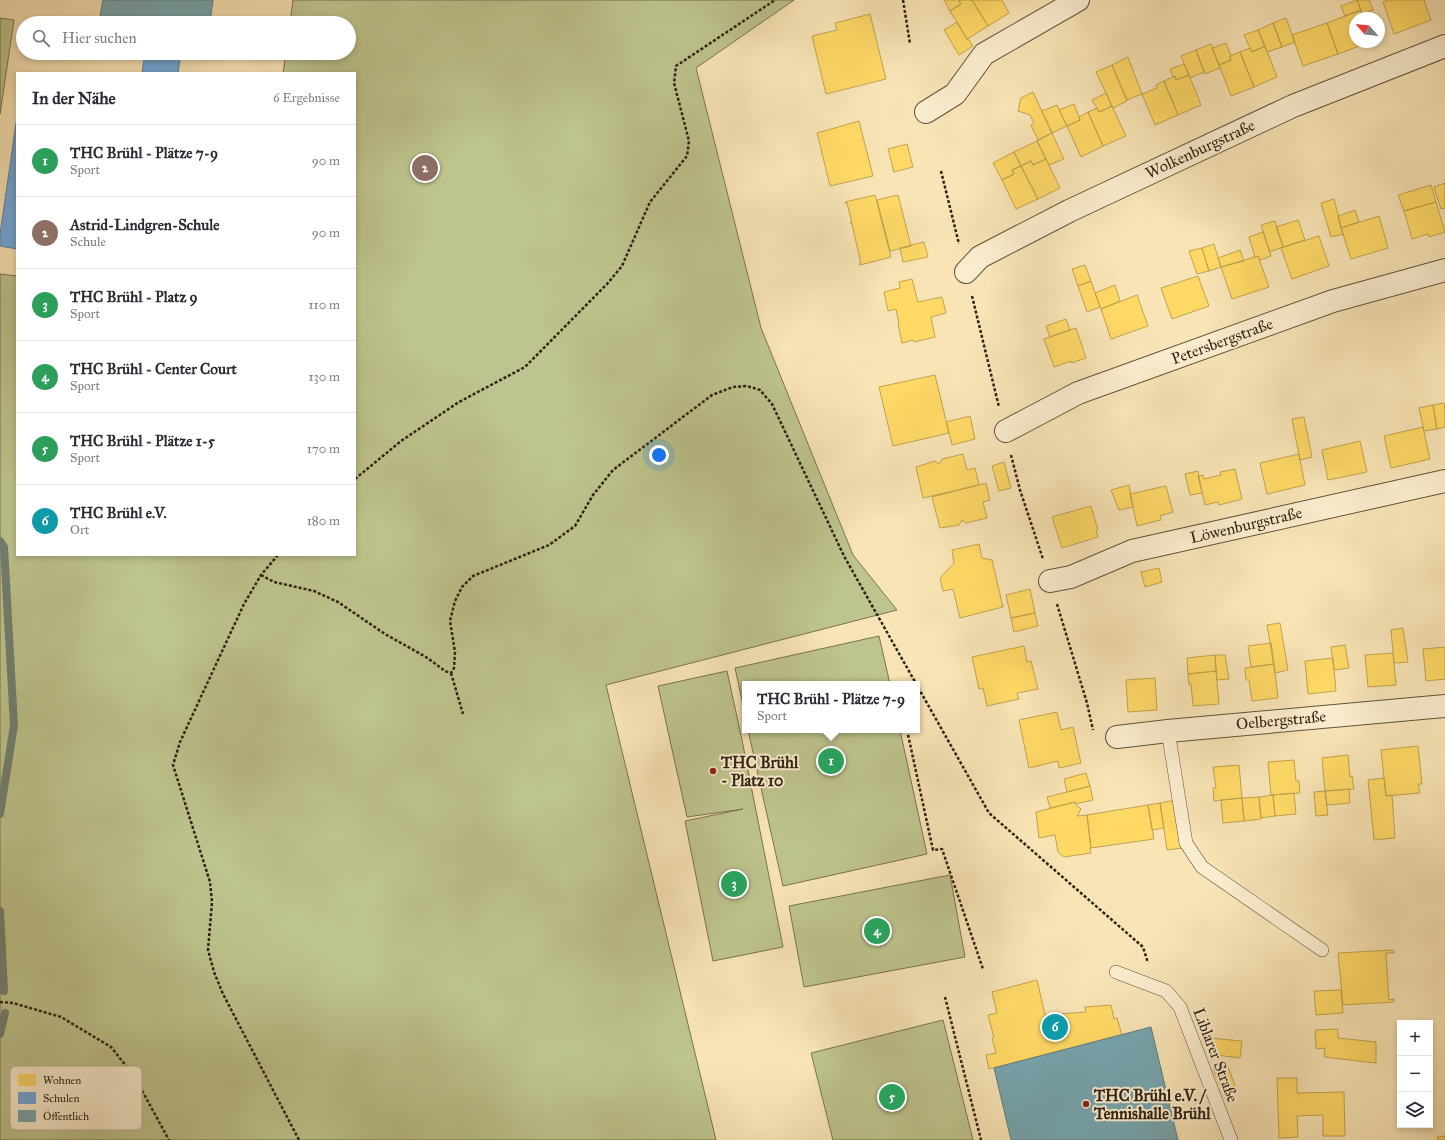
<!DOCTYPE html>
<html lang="de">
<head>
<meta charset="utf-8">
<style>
  body { margin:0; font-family:"IM FELL Great Primer",serif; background:#f2f2f3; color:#2b2b33 }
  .controls { position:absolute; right:12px; bottom:12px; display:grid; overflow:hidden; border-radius:0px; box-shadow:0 2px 6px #0003 }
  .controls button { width:36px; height:36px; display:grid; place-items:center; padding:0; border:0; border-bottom:1px solid #e1e1e2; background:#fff; color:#2b2b33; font:20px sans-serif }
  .compass { position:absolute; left:1349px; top:12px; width:36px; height:36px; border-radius:50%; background:#fff; box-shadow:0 2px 6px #0003; rotate:298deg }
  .you { position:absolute; left:659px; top:455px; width:14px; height:14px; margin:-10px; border:3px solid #fff; border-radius:50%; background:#1a73e8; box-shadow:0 0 0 6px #1a73e833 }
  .badge { display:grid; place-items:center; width:26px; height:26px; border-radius:50%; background:#8f2418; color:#fff; font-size:13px; font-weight:700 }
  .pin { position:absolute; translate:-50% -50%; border:2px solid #fff; box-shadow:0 1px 4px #0006 }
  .popup { position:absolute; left:742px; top:681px; width:178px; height:52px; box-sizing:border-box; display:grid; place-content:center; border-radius:0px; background:#fff; filter:drop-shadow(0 1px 3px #0005); font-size:13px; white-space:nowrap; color:#7c7c81 }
  .popup b { font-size:15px; color:#2b2b33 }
  .popup::after { content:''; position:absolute; left:50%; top:100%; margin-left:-8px; border:8px solid transparent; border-top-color:#fff }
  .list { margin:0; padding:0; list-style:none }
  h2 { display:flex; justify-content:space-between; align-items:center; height:52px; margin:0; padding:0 16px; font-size:17px }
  h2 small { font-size:13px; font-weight:400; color:#7c7c81 }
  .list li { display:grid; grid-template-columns:26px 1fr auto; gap:12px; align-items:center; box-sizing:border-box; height:72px; padding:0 16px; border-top:1px solid #e1e1e2 }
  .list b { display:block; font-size:15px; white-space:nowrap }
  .list p { margin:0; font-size:13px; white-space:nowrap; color:#7c7c81 }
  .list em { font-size:13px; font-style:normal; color:#7c7c81 }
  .icon { flex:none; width:22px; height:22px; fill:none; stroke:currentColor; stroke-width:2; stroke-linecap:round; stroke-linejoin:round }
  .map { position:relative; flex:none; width:1445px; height:1140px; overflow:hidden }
  .search { position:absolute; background:#fff; box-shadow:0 2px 6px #0003; left:16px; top:16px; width:340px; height:44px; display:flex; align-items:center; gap:10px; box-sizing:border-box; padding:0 14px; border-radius:22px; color:#7c7c81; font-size:15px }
  .panel { position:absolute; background:#fff; box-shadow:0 2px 6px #0003; left:16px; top:72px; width:340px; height:484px; border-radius:0px }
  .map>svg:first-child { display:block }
  .green { fill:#bec48d; stroke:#787351 }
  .homes { fill:#ffd966; stroke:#c1a24e }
  .schools { fill:#6fa8dc; stroke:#5c80a0 }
  .public { fill:#76a5af; stroke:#617e81 }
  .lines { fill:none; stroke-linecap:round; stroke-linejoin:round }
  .stream { stroke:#728073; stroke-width:8 }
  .service-casing { stroke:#63523d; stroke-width:14 }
  .minor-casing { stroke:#63523d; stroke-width:24 }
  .path { stroke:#312215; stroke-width:2.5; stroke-dasharray:3 2; stroke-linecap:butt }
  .service { stroke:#faedcf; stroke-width:13 }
  .minor { stroke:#faedcf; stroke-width:22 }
  .poi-dot { fill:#8f2418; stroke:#faedcf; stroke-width:1.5 }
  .labels { text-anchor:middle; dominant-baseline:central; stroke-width:4; stroke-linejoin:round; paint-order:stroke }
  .street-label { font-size:16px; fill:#312215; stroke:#faedcf }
  .poi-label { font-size:16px; font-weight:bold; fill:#312215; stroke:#faedcf; text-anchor:start }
  .key { fill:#faedcf; stroke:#beb097; stroke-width:1 }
  .key-label { font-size:11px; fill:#312215 }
</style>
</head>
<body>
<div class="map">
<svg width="1445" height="1140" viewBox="0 0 1445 1140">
  <rect width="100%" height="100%" fill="#f8e4b5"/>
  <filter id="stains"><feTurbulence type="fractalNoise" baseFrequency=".005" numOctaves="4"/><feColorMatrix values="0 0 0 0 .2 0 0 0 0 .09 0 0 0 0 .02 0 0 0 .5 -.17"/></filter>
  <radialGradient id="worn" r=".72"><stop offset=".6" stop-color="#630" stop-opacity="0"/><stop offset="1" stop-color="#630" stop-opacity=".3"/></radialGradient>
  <path class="green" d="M293,0H794L696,68L761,328L853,555L897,610L606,685L716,1140H0V274L17,276V555H355V73H283L286,53H349V23H290Z
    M0,18L14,20L0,114Z
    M879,636L890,684H745V714L735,668Z
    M727,671L741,735L783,947L713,961L685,821L743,809L687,817L658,686Z
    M748,730H900L927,854L783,886Z
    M950,875L965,957L804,987L789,906Z
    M943,1020L973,1140H833L811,1053Z"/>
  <path class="homes" d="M944,0H961L959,1L961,4L950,11Z
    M961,0H972L988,26L967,39L950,11L961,4L959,1Z
    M972,0H1002L1009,13L988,26Z
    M1357,0L1361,10L1345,16L1341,6Z
    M1357,0H1369L1373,10L1362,14Z
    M1388,0H1424L1431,20L1394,34L1383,2Z
    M1361,10L1364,18H1355V42H1370L1338,54L1327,23Z
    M870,14L886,79L826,94L812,36L837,30L835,23Z
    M1286,18L1295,42L1282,47L1273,23Z
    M957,22L967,39H968L973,46L959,55L944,30Z
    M1273,23L1282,47L1267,52L1258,30Z
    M1327,23L1338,54L1303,66L1292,35Z
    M1258,30L1265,46L1252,52L1244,35Z
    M1226,43L1231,56H1230L1231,60L1219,65L1212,48Z
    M1211,44L1220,68L1205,74L1196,50Z
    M1265,46L1277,77L1254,87L1240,52L1250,48L1252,52Z
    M1196,50L1204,72L1190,78L1181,56Z
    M1240,52L1254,87L1231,96L1219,65L1231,60L1230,56Z
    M1128,57L1142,94L1127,100L1112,65Z
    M1184,64L1189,75L1176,80L1175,76L1173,77L1170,69Z
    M1112,65L1127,101L1113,108L1096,72Z
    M1189,75L1201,105L1178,115L1164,81L1175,76L1176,80Z
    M1164,81L1178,115L1155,125L1142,94L1157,88L1156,85Z
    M1033,92L1052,133L1038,140L1031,125L1034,123L1030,115L1018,111L1021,98Z
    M1106,93L1112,106L1099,112L1092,100Z
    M1074,104L1080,120L1067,126L1059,110Z
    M1057,105L1067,126L1052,133L1042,111Z
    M1112,106L1126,136L1103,146L1088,112L1097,108L1099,112Z
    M1088,112L1103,146L1081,157L1067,126L1080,120L1079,117Z
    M859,121L873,176L830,186L817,133Z
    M1052,133L1064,159L1049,165L1037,141Z
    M1037,141L1046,159L1033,165L1031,161L1021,166L1014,152Z
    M907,144L913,167L894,172L888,149Z
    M1014,152L1021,166L1012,170L1014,174L1002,180L993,163Z
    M1046,159L1060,188L1038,199L1021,166L1031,161L1033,165Z
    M1021,166L1038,199L1016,209L1002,180L1014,174L1012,170Z
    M1445,183V208L1441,209L1434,187Z
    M1431,185L1436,202L1404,211L1398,195Z
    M875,195L891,257L860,265L859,264H861L852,224L850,223H852L847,203H845V202Z
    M898,195L911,246L890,251L877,200Z
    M1334,199L1343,234L1331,237L1321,203Z
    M1436,202L1445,232L1429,237L1428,234L1412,239L1404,211Z
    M1355,210L1359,222L1341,228L1338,216Z
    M1379,216L1388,248L1351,259L1341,228Z
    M1298,220L1305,240L1283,247L1276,227Z
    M1275,221L1283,247L1270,252L1261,225Z
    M1263,232L1271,256L1260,260L1258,256L1255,257L1249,237Z
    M1319,236L1329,266L1292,279L1281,248Z
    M924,242L928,257L903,262L900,248Z
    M1214,244L1221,267L1209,271L1202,248Z
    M1202,248L1209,271L1197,274L1189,251Z
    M1240,250L1244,261L1221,267L1218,258Z
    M1258,256L1269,287L1232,299L1221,267Z
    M1085,265L1091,281L1078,286L1072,269Z
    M1198,276L1209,306L1172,319L1161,288Z
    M912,279L918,302L942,297L946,313L931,317L935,337L914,342L913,340L902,343L898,324H899L896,309L888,311L884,292L900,288L899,282Z
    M1091,281L1100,307L1087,312L1078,286Z
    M1115,285L1120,301L1101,309L1095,293Z
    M1137,295L1148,326L1111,339L1101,309Z
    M1066,319L1070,330L1050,337L1046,326Z
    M1076,328L1086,358L1071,363V361L1054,367L1044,339Z
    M935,375L949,433L893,446L879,387Z
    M1444,403L1445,410V427L1437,429L1433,405Z
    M1433,405L1437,429L1424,431L1419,408Z
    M970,416L975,439L952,445L946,422Z
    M1304,417L1312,457L1300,460L1292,419Z
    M1423,427L1430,459L1391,468L1384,436Z
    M1360,441L1367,472L1328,480L1322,450Z
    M963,454L967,470L975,468L979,485L923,498L916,467L935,461L939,464L942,459Z
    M1299,454L1305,485L1267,494L1260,463Z
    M1004,462L1011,488L999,491L992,466Z
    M1235,469L1242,499L1219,505L1218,502L1205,505L1198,476L1203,475L1204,479L1221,475L1220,472Z
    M1198,471L1202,493L1190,495L1185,474Z
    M986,483L990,500L983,502L987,518L966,523L962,520L959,525L940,528L932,497Z
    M1129,485L1133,507L1119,510L1111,490Z
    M1166,486L1173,512L1160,516L1161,520L1137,526L1130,494Z
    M1091,506L1098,530L1096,531L1098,537L1062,548L1052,517Z
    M979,544L982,558L992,560L1003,607L960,618L953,589L943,591L940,578L954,563L952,550Z
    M1159,568L1162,582L1145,587L1141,572Z
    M1030,589L1035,613L1011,618L1006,595Z
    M1035,613L1038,626L1014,632L1011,618Z
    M1280,623L1288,670L1275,673L1267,625Z
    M1403,628L1408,662L1394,663L1391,630Z
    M1271,643L1274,664L1251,667L1248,646Z
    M1345,645L1349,668L1334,670L1331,647Z
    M1024,646L1027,662L1031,661L1038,689L1017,693L1019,699L987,706L983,688L979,689L972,657Z
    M1445,647V679L1426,681L1423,649Z
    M1393,653L1396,685L1368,687L1365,655Z
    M1215,655L1216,671L1188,674L1187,658Z
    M1215,655H1225L1229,679L1217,680Z
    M1333,658L1336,691L1308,694L1305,661Z
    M1274,664L1278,698L1252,701L1249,680H1246L1245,668Z
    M1216,671L1219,704L1193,706L1191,684L1189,685L1188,674Z
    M1155,678L1157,710L1128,712L1126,680Z
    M1057,712L1061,730L1073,727L1081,763L1059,768L1058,761L1029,768L1019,720Z
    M1418,746L1422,784H1418L1420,793L1386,796L1381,750Z
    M1348,755L1350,777L1352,776L1354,789L1325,791L1322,758Z
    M1294,760L1296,781H1299L1300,793L1271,795L1268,762Z
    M1239,765L1242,798L1214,801L1213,788H1216L1213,767Z
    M1086,773L1090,786L1067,792L1064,779Z
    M1384,778L1386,796L1392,795L1395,838L1374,840L1368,780Z
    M1090,786L1093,800L1075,804V802L1050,808L1047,797Z
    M1349,789L1350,803L1327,805L1325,791Z
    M1325,791L1328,815L1316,816L1314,792Z
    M1294,793L1296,814L1275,816L1273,795Z
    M1273,795L1275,816L1261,818L1259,797Z
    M1259,797L1261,819L1244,821L1242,798Z
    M1242,798L1244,821L1223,823L1221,800Z
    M1176,800L1182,848L1167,850L1160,803Z
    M1075,802L1076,805L1081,809L1077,816L1087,815L1091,848H1090L1091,853L1064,857L1058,852L1055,835L1039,838L1036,812Z
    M1160,803L1164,828L1152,830L1148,805Z
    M1148,805L1154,839L1091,848L1087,815Z
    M1393,950L1394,953H1386L1389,1000L1394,999V1002L1343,1005L1338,953Z
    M1037,980L1045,1015L1086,1012L1085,1007L1111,1005L1114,1019L1117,1018L1122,1035L989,1069L986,1055L996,1053L992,1038H994L988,1015L997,1013L992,992Z
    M1341,990L1343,1013L1316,1015L1314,991Z
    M1338,1029V1038L1376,1042V1063L1324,1057L1325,1048L1316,1049L1315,1030Z
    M1210,1038L1242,1041L1240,1058L1208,1054Z
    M1227,1064L1235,1086L1223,1091L1213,1069Z
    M1277,1078H1297V1093L1344,1092L1345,1136H1323V1115L1297,1116L1298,1137L1279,1138Z
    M1445,1136V1140H1438L1437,1137Z"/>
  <path class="schools" d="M145,53H181L178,73H142Z
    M17,117V249L0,246V234Z"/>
  <path class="public" d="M103,0H213L210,23H112L99,21Z
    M1151,1027L1178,1140H1011L994,1068Z"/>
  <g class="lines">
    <path class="stream" d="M0,541L4,547L14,725L0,814
      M0,911L4,991
      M0,1034L5,1013"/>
    <defs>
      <path id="service" d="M1168,731L1186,843L1202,867L1322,950
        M1116,972L1166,991L1180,1007L1231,1140"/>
      <path id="minor" d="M926,112L955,94L984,54L1078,0
        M966,272L980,257L1069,211L1293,106L1445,46
        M1006,431L1078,393L1333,301L1445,270
        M1050,581L1071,577L1132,551L1445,481
        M1117,737L1168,731L1445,706"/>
    </defs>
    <use href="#service" class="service-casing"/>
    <use href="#minor" class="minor-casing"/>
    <path class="path" d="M903,0L910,44
      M941,171L959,244
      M972,296L999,407
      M1011,455L1020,490L1043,559
      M355,479L401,441L459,402L525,367L607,284L622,266L650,202L687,156L689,141L674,83L676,66L775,0
      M278,555L261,575L244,604L180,742L173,765L210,882L212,902L208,950L214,972L223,994L299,1140
      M261,575L274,582L314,591L338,602L385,634L426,657L445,671L451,673L454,668L455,652L450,621L455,601L462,587L473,576L549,545L575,526L593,495L613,470L712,395L733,387L747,386L760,390L772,404L844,556L989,813L1143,947L1148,963
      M1057,604L1087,703L1093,730
      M451,673L463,714
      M907,730L933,850L942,849L983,969
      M945,997L981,1140
      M0,1002L13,1003L61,1017L111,1047L134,1076L169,1140"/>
    <use href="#service" class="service"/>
    <use href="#minor" class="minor"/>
  </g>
  <g class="poi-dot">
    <circle cx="713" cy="771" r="4"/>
    <circle cx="1086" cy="1104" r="4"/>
  </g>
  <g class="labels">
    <g class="street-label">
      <text transform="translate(1200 149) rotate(-25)">Wolkenburgstraße</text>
      <text transform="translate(1222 341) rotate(-20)">Petersbergstraße</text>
      <text transform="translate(1246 525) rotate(-13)">Löwenburgstraße</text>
      <text transform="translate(1281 720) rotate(-5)">Oelbergstraße</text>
      <text transform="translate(1216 1055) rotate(69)">Liblarer Straße</text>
    </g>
    <g class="poi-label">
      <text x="721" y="762">THC Brühl<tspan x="721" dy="18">- Platz 10</tspan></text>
      <text x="1094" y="1095">THC Brühl e.V. /<tspan x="1094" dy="18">Tennishalle Brühl</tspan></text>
    </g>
  </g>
  <rect x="10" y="1066" width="132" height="64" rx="6" class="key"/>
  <rect x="18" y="1074" width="18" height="12" fill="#ffd966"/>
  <rect x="18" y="1092" width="18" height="12" fill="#6fa8dc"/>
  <rect x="18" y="1110" width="18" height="12" fill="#76a5af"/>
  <g class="key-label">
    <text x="43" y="1084">Wohnen</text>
    <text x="43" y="1102">Schulen</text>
    <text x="43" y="1120">Öffentlich</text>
  </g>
  <rect width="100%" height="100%" filter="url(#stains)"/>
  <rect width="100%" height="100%" fill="url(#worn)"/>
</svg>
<div class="controls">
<button>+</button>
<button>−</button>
<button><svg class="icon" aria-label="layers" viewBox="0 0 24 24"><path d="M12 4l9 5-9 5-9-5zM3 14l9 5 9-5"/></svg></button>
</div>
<svg class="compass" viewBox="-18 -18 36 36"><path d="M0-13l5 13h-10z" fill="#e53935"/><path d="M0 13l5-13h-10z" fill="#7c7c81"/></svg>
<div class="you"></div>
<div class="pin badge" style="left:831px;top:761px;background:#2e9e5b">1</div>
<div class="popup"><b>THC Brühl - Plätze 7-9</b>Sport</div>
<div class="pin badge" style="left:425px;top:168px;background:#8d6e63">2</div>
<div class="pin badge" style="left:734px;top:884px;background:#2e9e5b">3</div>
<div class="pin badge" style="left:877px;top:931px;background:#2e9e5b">4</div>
<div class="pin badge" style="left:892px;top:1097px;background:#2e9e5b">5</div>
<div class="pin badge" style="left:1055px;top:1027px;background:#0f9aa8">6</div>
<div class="search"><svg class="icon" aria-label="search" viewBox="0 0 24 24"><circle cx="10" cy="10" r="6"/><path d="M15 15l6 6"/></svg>Hier suchen</div>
<section class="panel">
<h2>In der Nähe<small>6 Ergebnisse</small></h2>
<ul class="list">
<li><span class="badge" style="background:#2e9e5b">1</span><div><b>THC Brühl - Plätze 7-9</b><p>Sport</p></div><em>90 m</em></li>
<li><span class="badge" style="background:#8d6e63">2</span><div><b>Astrid-Lindgren-Schule</b><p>Schule</p></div><em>90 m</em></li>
<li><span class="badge" style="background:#2e9e5b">3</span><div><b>THC Brühl - Platz 9</b><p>Sport</p></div><em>110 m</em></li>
<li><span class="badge" style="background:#2e9e5b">4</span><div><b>THC Brühl - Center Court</b><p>Sport</p></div><em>130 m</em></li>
<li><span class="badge" style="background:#2e9e5b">5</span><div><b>THC Brühl - Plätze 1-5</b><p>Sport</p></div><em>170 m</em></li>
<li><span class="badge" style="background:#0f9aa8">6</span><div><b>THC Brühl e.V.</b><p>Ort</p></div><em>180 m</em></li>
</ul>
</section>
</div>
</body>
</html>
